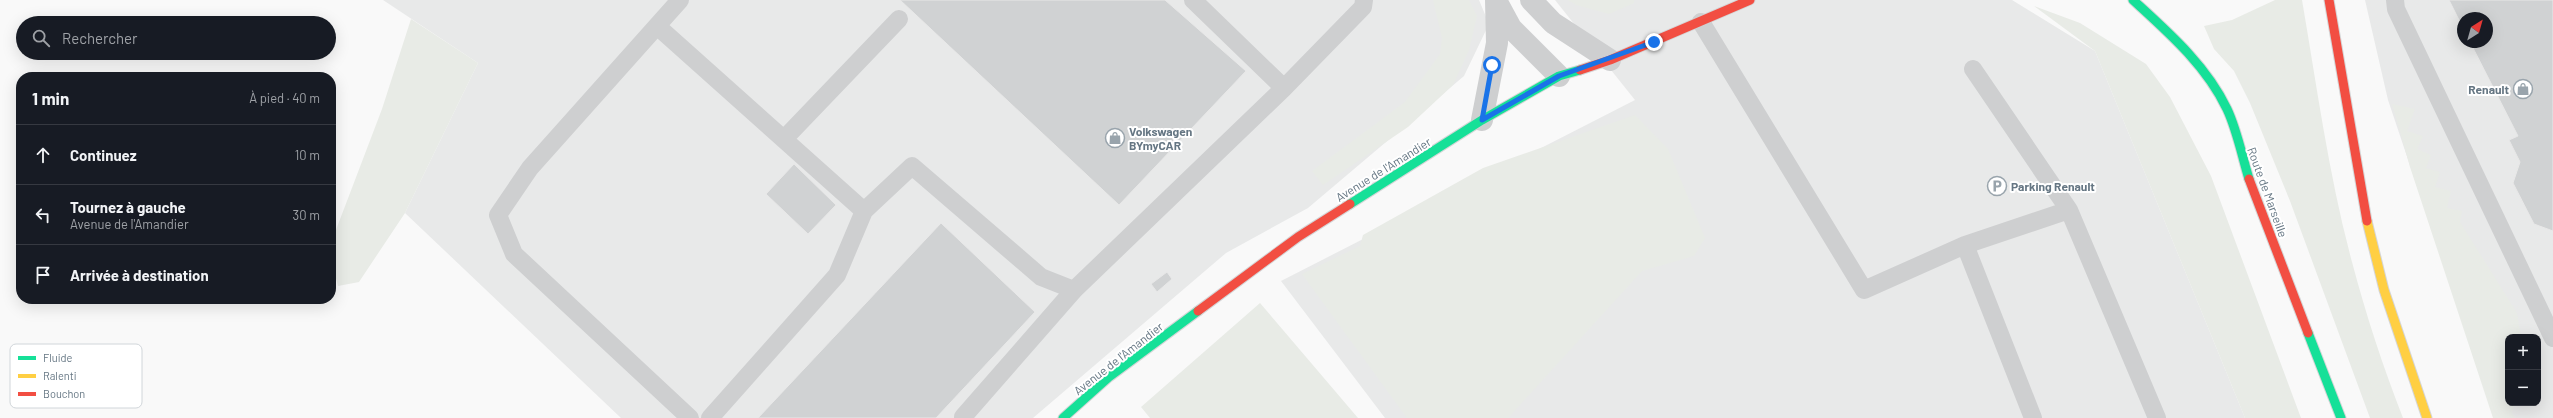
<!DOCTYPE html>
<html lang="fr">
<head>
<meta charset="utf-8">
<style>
  body { margin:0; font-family:Barlow,sans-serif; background:#20242c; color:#f1f3f6 }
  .controls { position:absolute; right:12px; bottom:12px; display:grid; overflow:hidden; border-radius:8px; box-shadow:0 4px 16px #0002 }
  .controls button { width:36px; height:36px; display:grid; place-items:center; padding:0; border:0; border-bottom:1px solid #363941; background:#171b24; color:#f1f3f6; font:20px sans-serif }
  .compass { position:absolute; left:2457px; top:12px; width:36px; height:36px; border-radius:50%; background:#171b24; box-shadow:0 4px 16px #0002; rotate:37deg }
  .stop { position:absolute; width:12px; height:12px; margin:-9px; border:3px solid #1a73e8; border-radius:50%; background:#fff }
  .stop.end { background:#1a73e8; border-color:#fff; box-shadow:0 1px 4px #0008 }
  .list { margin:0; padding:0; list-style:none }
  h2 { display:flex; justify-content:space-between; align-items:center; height:52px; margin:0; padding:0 16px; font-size:17px }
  h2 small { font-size:13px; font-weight:400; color:#9ea1a6 }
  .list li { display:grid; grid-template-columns:26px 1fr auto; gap:12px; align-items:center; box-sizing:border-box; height:60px; padding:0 16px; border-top:1px solid #363941 }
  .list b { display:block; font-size:15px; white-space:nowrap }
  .list p { margin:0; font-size:13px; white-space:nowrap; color:#9ea1a6 }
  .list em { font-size:13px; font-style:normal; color:#9ea1a6 }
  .icon { flex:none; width:22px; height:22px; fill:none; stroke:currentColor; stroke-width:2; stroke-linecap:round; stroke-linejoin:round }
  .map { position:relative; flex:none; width:2553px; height:418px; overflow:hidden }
  .search { position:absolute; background:#171b24; box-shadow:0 4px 16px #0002; left:16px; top:16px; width:320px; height:44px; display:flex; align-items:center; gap:10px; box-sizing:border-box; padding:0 14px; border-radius:22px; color:#9ea1a6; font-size:15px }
  .panel { position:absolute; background:#171b24; box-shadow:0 4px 16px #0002; left:16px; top:72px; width:320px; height:232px; border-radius:16px }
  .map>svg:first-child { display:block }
  .built { fill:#e8e9e9; fill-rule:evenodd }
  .green { fill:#e8ebe6 }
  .building { fill:#d0d2d3; stroke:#e8e8e8 }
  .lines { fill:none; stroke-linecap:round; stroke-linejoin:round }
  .fast-casing { stroke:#d5d6d7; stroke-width:11 }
  .slow-casing { stroke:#d5d6d7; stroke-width:11 }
  .jam-casing { stroke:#d5d6d7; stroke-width:11 }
  .lane { stroke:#cecfd0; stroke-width:18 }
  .street { stroke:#cecfd0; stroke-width:22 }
  .fast { stroke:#16e098; stroke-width:9 }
  .slow { stroke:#ffcf43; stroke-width:9 }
  .jam { stroke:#f24e42; stroke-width:9 }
  .route { stroke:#1a73e8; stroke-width:5 }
  .labels { text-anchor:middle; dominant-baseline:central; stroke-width:4; stroke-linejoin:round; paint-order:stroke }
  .poi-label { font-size:12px; font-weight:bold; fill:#657683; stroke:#fff; text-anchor:start }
  .street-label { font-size:12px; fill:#657683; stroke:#fff }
  .key { fill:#fff; stroke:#d1d6da; stroke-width:1 }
  .key-label { font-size:11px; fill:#657683 }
</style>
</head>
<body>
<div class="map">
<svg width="2553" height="418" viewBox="0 0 2553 418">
  <rect width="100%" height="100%" fill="#f9f9f9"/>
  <path class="built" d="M383,0H1479L1489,24L1464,76L1308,208L1226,253L1033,418H621L405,213L478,63Z
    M1555,0H2012L2095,51L2245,418H1385L1281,281L1635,100Z
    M2365,0H2553V418H2495L2388,100ZM2463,18H2487V42H2463ZM2508,337H2538V403H2508Z"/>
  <path class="green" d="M1433,0H1469L1477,16L1469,50L1453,85L1408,127L1323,185L1312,171L1405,102L1440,54L1442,38Z
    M1568,0H1634V3L1609,14L1576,5Z
    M2275,0H2302C2317,87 2329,177 2352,262C2366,315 2383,367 2403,418H2370L2290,201L2250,103L2234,71L2214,49L2204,26L2232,20Z
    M2034,6L2080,23L2146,64L2170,97L2211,176L2301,418H2245L2095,51Z
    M411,19L478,63L405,213L359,282L338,286L331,259V243L382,109Z
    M2392,104L2415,109L2407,131L2423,136L2417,149L2431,155L2426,168L2440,172L2435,187L2451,191L2447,208L2462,211L2460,222L2517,313L2521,337H2508V403H2514L2512,413L2515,418H2493L2410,167Z
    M1635,115L1668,149L1705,238L1694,256L1642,271L1508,418H1407L1302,274L1360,246L1363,235L1483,168Z
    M1260,303L1358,418H1150L1141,407Z"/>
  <path class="building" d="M900,0H1165L1246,71L1119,205Z
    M2449,0H2553V231L2534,224L2513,183L2520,162L2509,140L2518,136L2470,42H2487V18H2463V28Z
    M794,164L836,205L808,234L766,194Z
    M941,223L1035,312L936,418H758Z
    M1167,272L1172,279L1157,292L1151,284Z"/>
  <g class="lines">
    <defs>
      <path id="fast" d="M2133,0C2168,32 2206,65 2227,109C2237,130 2242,156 2249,179
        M1350,204L1482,120L1559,76L1580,70
        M2308,333L2341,418
        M1063,418L1109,377L1198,311"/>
      <path id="slow" d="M2367,221L2384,290L2427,418"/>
      <path id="jam" d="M2329,0L2367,221
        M1580,70L1610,60L1750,0
        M2249,179L2308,333
        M1198,311L1298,237L1350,204"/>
    </defs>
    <use href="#fast" class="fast-casing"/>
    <use href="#slow" class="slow-casing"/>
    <use href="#jam" class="jam-casing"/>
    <path class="lane" d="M680,0L530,168L498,215L514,254L690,418
      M1193,0L1284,88
      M2395,0L2396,9L2553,338
      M1701,22L1864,290L1965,245L2069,210L2157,418
      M657,26L864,211L912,166L1041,277L1074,290L1284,88L1363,7L1364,0
      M1973,69L2069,210
      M784,139L899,19
      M1965,245L2033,418
      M963,417L1074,290
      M710,418L837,275L864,211"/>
    <path class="street" d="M1531,0L1553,23L1610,60
      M1498,4L1511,28L1559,76
      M1482,120L1497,43L1496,0"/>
    <use href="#fast" class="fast"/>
    <use href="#slow" class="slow"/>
    <use href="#jam" class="jam"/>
  </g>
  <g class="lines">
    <path class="route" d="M1492,65L1482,120L1559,76L1654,42"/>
  </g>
  <defs>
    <symbol id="shop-ring" viewBox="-11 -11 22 22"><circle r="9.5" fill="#fff" stroke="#99a4ac" stroke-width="1.5"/><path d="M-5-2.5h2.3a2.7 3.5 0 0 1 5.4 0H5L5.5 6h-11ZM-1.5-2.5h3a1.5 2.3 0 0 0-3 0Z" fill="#99a4ac"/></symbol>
    <symbol id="parking-ring" viewBox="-11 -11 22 22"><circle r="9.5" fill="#fff" stroke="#99a4ac" stroke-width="1.5"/><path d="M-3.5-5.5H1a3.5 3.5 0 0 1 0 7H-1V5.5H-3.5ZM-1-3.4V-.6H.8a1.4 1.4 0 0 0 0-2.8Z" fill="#99a4ac"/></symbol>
  </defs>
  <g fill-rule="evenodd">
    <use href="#shop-ring" x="2512" y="78" width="22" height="22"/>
    <use href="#shop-ring" x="1104" y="127" width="22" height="22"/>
    <use href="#parking-ring" x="1986" y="175" width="22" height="22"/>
  </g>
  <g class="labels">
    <g class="poi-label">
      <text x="2509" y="89" text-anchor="end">Renault</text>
      <text x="1129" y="131">Volkswagen<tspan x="1129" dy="14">BYmyCAR</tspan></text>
      <text x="2011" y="186">Parking Renault</text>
    </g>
    <g class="street-label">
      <text transform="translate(1383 169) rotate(-32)">Avenue de l'Amandier</text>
      <text transform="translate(2268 192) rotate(70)">Route de Marseille</text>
      <text transform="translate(1118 358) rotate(-38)">Avenue de l'Amandier</text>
    </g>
  </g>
  <rect x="10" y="344" width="132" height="64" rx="6" class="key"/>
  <rect x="18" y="356" width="18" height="4" fill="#16e098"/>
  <rect x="18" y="374" width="18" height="4" fill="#ffcf43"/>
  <rect x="18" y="392" width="18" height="4" fill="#f24e42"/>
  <g class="key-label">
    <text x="43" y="362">Fluide</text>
    <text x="43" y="380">Ralenti</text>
    <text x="43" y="398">Bouchon</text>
  </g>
</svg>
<div class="controls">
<button>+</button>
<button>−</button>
</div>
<svg class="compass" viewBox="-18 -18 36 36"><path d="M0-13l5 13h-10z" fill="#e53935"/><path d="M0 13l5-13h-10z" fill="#9ea1a6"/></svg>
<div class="stop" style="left:1492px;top:65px"></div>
<div class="stop end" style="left:1654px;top:42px"></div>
<div class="search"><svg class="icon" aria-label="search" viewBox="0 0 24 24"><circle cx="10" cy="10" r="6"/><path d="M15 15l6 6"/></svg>Rechercher</div>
<section class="panel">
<h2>1 min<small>À pied · 40 m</small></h2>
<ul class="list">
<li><svg class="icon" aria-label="ahead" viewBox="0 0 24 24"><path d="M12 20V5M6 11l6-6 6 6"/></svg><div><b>Continuez</b></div><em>10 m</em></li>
<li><svg class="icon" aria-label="left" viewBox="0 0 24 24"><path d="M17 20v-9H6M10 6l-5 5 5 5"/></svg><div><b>Tournez à gauche</b><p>Avenue de l'Amandier</p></div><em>30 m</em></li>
<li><svg class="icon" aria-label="arrive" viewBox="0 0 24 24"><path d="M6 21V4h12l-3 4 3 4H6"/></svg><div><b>Arrivée à destination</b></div></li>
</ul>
</section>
</div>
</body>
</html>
